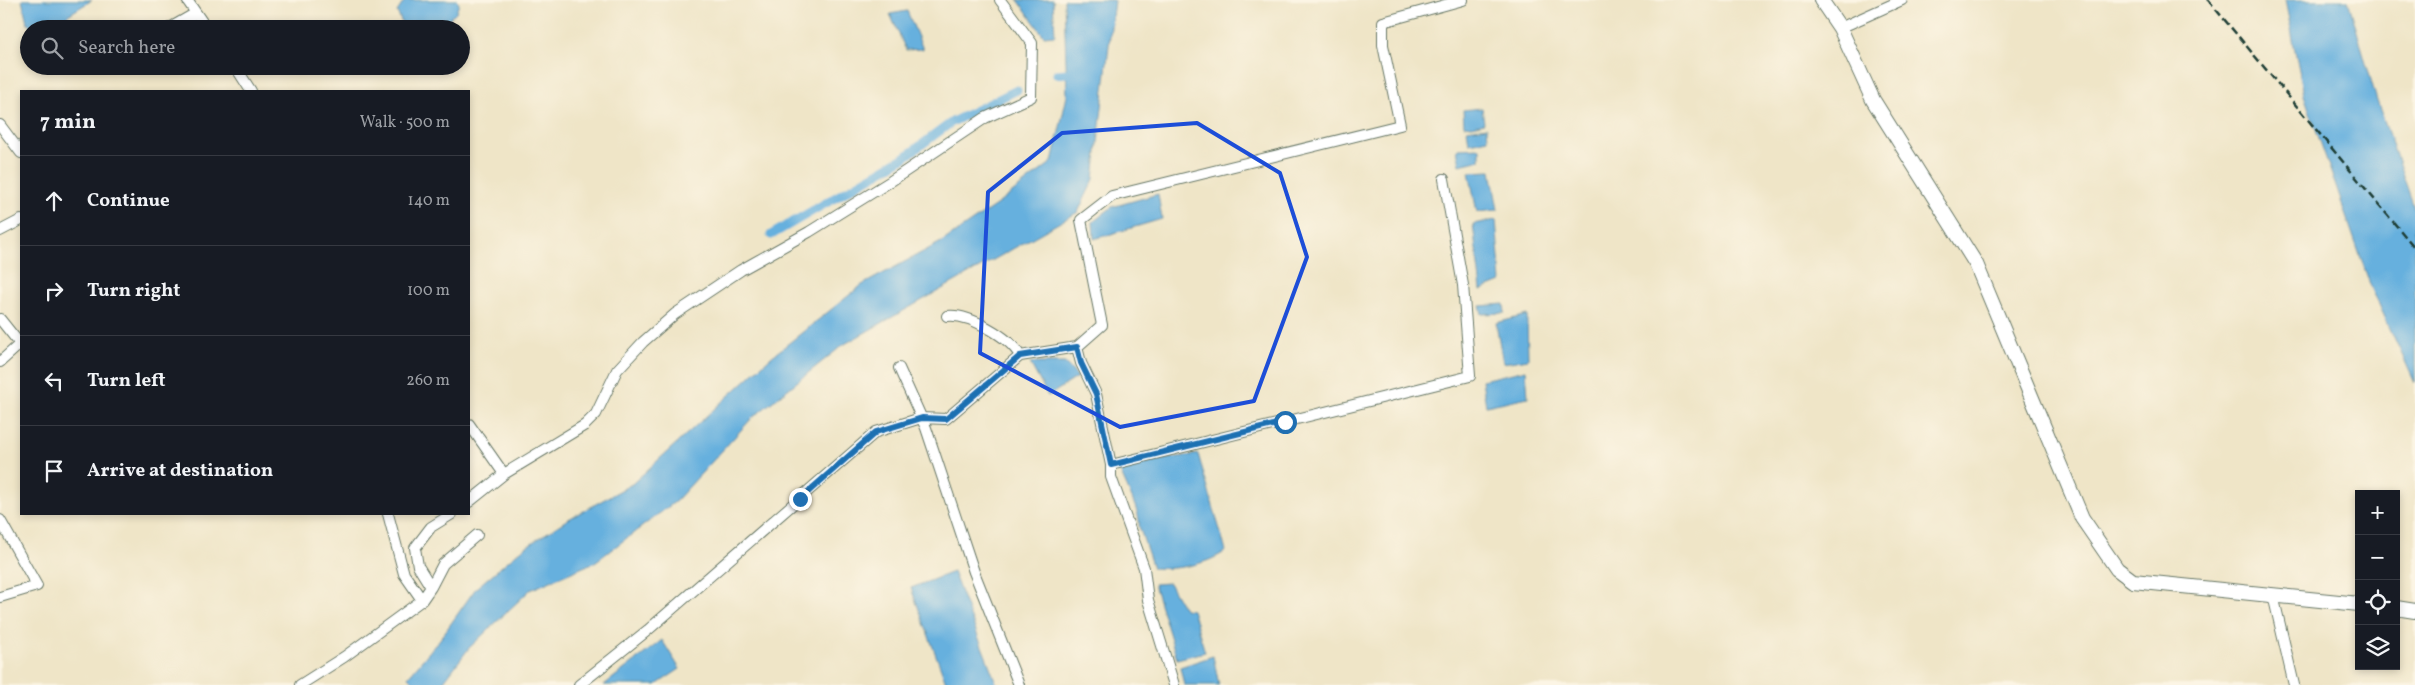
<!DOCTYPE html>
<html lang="en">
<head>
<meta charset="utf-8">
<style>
  body { margin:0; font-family:Vollkorn,serif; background:#20242c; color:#f1f3f6 }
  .controls { position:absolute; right:15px; bottom:15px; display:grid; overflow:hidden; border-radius:0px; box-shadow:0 2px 8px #0003 }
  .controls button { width:45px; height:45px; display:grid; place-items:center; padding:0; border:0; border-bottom:1px solid #363941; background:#171b24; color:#f1f3f6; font:25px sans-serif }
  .stop { position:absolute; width:15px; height:15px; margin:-11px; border:4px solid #1f6fb2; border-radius:50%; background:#fff }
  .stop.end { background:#1f6fb2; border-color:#fff; box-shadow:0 1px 5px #0008 }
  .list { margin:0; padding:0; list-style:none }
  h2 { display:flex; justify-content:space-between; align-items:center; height:65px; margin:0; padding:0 20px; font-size:21px }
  h2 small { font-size:16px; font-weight:400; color:#9ea1a6 }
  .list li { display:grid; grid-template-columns:32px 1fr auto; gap:15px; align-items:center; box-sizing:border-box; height:90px; padding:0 20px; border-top:1px solid #363941 }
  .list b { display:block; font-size:19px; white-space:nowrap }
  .list em { font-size:16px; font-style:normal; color:#9ea1a6 }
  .icon { flex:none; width:28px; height:28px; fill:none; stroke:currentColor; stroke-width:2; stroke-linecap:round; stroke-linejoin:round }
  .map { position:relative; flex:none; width:2415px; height:685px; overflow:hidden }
  .search { position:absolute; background:#171b24; box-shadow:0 2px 8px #0003; left:20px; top:20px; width:450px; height:55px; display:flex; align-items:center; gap:12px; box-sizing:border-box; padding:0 18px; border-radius:28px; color:#9ea1a6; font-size:19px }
  .panel { position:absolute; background:#171b24; box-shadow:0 2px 8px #0003; left:20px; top:90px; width:450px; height:425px; border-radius:0px }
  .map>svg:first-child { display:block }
  .water { fill:#66b0de; stroke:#427689 }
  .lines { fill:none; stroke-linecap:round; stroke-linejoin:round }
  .canal { stroke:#66b0de; stroke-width:9 }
  .street-casing { stroke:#687867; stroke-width:12 }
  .secondary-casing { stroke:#687867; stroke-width:16 }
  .street { stroke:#fff; stroke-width:10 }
  .secondary { stroke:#fff; stroke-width:14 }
  .rail { stroke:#1f3d34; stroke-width:2.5; stroke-dasharray:8 4; stroke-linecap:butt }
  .route { stroke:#1f6fb2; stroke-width:6 }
  .marked { fill:none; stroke:#1d4ed8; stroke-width:4; stroke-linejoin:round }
</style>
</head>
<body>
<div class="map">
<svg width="2415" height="685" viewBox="0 0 2415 685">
  <rect width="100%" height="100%" fill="#fcf5e5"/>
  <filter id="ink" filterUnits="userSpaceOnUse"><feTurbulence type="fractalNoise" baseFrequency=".02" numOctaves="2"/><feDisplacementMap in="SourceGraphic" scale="10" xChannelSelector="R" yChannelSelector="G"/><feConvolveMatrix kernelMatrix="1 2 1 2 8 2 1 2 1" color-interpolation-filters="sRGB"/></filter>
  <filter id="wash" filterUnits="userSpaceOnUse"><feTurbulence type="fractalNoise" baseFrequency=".0096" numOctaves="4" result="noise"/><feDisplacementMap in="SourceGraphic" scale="20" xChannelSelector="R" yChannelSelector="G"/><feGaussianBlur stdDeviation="1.12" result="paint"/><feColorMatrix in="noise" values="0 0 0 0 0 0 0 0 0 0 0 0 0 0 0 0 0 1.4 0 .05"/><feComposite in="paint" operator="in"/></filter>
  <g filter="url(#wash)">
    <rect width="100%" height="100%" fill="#efe5c7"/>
    <path class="water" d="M22,0H92L68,15L52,29H33L27,22Z
      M405,0H457L459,4L456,12L439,29H405L397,12Z
      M1018,0H1053L1055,35L1044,36Z
      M1064,0H1114L1094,179L1078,212L843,345L752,418L676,501L595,562L530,590L469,648L441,685H416L408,677L440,639L476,588L521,550L565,521L632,484L770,358L862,285L943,241L999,203L1052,162L1067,96Z
      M2285,0H2348L2377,101L2415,210V383L2371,287L2304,95Z
      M907,11L923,49L906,50L890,14Z
      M1482,108L1484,123L1472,126L1464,125L1463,110Z
      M1487,127L1488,139L1469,143L1467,130Z
      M1480,148V160L1460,165L1457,149Z
      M1491,171L1498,210L1477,212L1469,172Z
      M1158,194L1162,219L1094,239L1093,222L1112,207Z
      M1496,220L1501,282L1481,290L1473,224Z
      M1504,304L1505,313L1482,314L1480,306Z
      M1527,315L1528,359L1503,363L1496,323Z
      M1065,363L1078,377L1048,396L1030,363Z
      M1526,370L1528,397L1486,406L1482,380Z
      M1198,454L1226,551C1206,565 1176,570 1153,568L1139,526C1142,516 1124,482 1120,470L1123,465Z
      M953,572L997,685H947L911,588Z
      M1169,583L1184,609L1192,610L1205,652L1177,659L1154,584Z
      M662,640L680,669L656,685H604Z
      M1213,656L1219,685H1184L1180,667Z"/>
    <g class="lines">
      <path class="canal" d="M1057,74L1077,72
        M771,235L905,157L952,122L1017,90"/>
    </g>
  </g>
  <g filter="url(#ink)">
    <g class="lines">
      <defs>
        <path id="street" d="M187,0L207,29
          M1840,28L1902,0
          M168,29L196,13
          M235,66L251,91
          M0,125L21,153
          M0,231L21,220
          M947,316C968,313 1010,337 1020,356
          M0,319L20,344L0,362
          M1077,347L1081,363L1096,394L1111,465V477L1144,568L1148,600L1174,685
          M899,368L926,428L974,572L1019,685
          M469,424L504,474L469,502
          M1111,465L1470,376L1463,285L1444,179
          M504,474L585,425L596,414L617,370L643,342L675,314L741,270L809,232L891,181L985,118L1031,97L1032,43L1000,0
          M388,514L404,574L422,600
          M0,520L37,586L0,597
          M431,587L443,564L477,535
          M2273,595L2294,685
          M300,685L344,657L422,600L431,587L418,566L415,548L431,527L452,514
          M579,685L648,630L876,432L921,418L946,419L1020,356L1077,347L1102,325L1081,220L1112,196L1400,125L1383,45V22L1463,0"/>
        <path id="secondary" d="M1821,0L1840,28L1873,100L1976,264L2082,518L2117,569L2133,581L2359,604
          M2396,608L2415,611"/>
      </defs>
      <use href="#street" class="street-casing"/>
      <use href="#secondary" class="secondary-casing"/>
      <use href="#street" class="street"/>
      <use href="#secondary" class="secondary"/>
      <path class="rail" d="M2208,0L2415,248"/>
    </g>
  </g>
  <g class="lines" filter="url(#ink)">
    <path class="route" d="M800,499L876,432L922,418L946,419L1020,356L1077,347L1081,363L1096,394L1111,465L1285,422"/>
  </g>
  <path class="marked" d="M1197,123L1280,173L1307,257L1254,401L1120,427L980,353L988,192L1062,133Z"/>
</svg>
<div class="controls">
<button>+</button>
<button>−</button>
<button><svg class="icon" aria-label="locate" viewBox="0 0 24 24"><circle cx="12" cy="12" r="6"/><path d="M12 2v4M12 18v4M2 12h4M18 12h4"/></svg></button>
<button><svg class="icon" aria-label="layers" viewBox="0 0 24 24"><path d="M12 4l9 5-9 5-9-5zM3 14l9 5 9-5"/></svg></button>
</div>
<div class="stop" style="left:1285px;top:422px"></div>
<div class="stop end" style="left:800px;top:499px"></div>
<div class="search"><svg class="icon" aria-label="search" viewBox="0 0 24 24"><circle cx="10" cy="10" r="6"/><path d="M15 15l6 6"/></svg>Search here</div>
<section class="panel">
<h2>7 min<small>Walk · 500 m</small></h2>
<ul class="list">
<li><svg class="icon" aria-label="ahead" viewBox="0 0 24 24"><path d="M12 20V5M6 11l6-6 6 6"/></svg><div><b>Continue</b></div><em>140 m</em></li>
<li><svg class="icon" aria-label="right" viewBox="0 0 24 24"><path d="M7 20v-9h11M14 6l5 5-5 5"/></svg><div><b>Turn right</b></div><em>100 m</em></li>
<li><svg class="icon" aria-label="left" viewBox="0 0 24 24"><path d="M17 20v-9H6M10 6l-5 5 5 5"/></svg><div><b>Turn left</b></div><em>260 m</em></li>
<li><svg class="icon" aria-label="arrive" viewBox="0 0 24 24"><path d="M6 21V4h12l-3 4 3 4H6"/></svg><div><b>Arrive at destination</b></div></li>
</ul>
</section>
</div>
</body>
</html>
